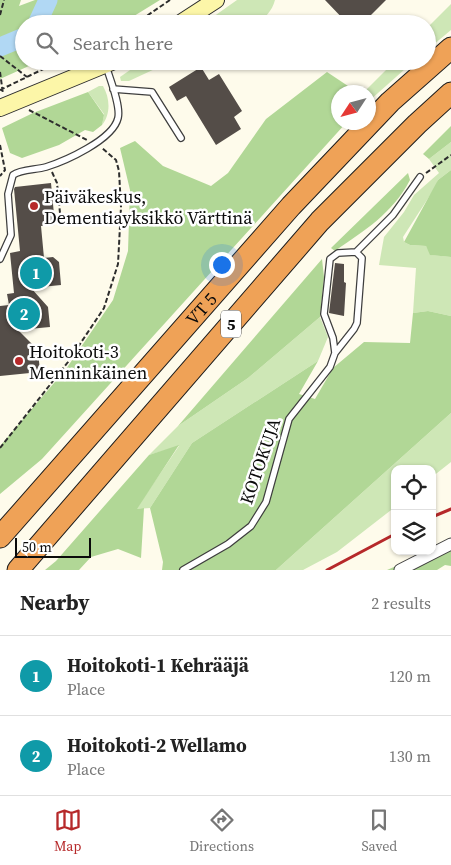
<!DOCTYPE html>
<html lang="en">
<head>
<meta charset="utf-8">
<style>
  body { margin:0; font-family:"Source Serif 4",serif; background:#f6f6f6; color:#222 }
  .controls { position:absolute; right:15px; bottom:15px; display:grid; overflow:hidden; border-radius:10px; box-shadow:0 1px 4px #0004 }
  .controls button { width:45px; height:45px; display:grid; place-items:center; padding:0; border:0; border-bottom:1px solid #e0e0e0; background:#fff; color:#222; font:25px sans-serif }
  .compass { position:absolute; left:331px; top:85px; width:45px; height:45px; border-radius:50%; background:#fff; box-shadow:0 1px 4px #0004; rotate:234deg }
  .scale { position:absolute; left:15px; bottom:12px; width:76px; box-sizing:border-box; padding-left:5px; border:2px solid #0b0b0b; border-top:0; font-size:14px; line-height:18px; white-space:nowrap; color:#0b0b0b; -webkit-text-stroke:4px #fff; paint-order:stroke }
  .you { position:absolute; left:221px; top:264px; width:18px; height:18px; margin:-12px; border:4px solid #fff; border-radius:50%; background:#1a73e8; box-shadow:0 0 0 8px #1a73e833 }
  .badge { display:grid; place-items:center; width:32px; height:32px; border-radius:50%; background:#b6292a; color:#fff; font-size:16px; font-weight:700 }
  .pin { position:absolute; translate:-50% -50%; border:2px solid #fff; box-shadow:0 1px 5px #0006 }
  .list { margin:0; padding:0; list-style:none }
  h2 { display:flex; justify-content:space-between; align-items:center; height:65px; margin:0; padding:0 20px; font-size:21px }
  h2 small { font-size:16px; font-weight:400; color:#767676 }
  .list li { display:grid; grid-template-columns:32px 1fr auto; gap:15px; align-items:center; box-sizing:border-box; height:80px; padding:0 20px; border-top:1px solid #e0e0e0 }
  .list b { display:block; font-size:19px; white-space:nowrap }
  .list p { margin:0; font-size:16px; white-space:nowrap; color:#767676 }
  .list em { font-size:16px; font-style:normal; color:#767676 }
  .icon { flex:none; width:28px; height:28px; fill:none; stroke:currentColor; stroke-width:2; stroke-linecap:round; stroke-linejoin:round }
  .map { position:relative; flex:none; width:451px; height:570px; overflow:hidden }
  .search { position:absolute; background:#fff; box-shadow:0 1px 4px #0004; left:15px; right:15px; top:15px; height:55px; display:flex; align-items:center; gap:12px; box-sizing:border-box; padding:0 18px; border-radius:28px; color:#767676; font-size:19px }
  .sheet { height:225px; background:#fff }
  nav { display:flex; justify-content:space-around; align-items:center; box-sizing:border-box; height:70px; border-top:1px solid #e0e0e0; background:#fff; font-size:14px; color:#767676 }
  nav a { display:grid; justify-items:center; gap:2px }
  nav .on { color:#b6292a }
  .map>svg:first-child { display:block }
  .green { fill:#cee7b6 }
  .forest { fill:#b1d796 }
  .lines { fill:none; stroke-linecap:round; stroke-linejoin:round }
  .river { stroke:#b1d8f4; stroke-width:19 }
  .building { fill:#544d48 }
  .lane-casing { stroke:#3e3e3e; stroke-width:8 }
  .street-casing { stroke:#3e3e3e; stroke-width:13 }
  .secondary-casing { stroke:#2d2d2d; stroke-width:18 }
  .highway-casing { stroke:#1c1c1c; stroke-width:23 }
  .path { stroke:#2d2d2d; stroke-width:2; stroke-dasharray:5 2.5; stroke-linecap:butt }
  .lane { stroke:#fff; stroke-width:5.5 }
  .street { stroke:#fff; stroke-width:11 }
  .secondary { stroke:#fcf6a8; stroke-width:16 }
  .highway { stroke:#efa257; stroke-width:21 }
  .rail { stroke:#b6292a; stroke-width:3 }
  .poi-dot { fill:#b6292a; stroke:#fff; stroke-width:2 }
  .labels { text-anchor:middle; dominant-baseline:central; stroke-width:5; stroke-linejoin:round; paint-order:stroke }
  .shield { fill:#fff; stroke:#545454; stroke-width:1 }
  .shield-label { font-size:16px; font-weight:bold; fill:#0b0b0b }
  .poi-label { font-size:18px; fill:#0b0b0b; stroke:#fff; text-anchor:start }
  .street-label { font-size:18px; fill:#0b0b0b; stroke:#fff }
</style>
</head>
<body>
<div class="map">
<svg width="451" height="570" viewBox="0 0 451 570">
  <rect width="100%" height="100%" fill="#fefbeb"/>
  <path class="green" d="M237,0H275C272,11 265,19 254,24H203Z
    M451,4V30L427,50V28Z
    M143,61H172L129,81H121L120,77Z
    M395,61H414L369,101L368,92H364Z
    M99,86H103C110,98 111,114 102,125L104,114L88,92Z
    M451,142V170L438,180L436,186L403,237L404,242L410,245L426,246L431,255L451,257V316L428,311L413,313L416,268L379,265L384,237L404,212L414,195L439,173L429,159Z
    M320,317L328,337L318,361L192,443L150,508L136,509L179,446L149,455L178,426L248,378Z
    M451,413V462L432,477V469H395V507L337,552L303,570H276Z"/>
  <path class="forest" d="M0,0H21L19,6L35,0H160L121,24H24V61H40L0,79Z
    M327,72L357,92H338V122L346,123L42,459L0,494V446L66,369L113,300L128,251L130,190L120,148L135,141L163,166L211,186L228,173L266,119Z
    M88,92L104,115L102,125L93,132L85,130L59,145L22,158L10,153L2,128L33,113Z
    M451,126V142L429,159L423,154Z
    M451,170V257L430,255L426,246L410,245L404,242L438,180Z
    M408,173L410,180C392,214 365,230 335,251L331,248Z
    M322,259L324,277L320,317L248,378L178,426Z
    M428,311L451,316V413L276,570H162L163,562L150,508L192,443L318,361L299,394L315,399L333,368L364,342L410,343L413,313Z
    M179,445L137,509L144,508L141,558L118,549L91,557L79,570H45L56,561L149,455Z
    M451,542V566L445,565L437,570H387Z"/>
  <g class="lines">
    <path class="river" d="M37,24L48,0
      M0,47L24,37"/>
  </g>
  <path class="building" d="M325,0H386L362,24H348Z
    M201,67L209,80L219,74L242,111L234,117L241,129L216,145L186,96L177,101L169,87Z
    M51,183L55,225L41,226L44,258L53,257L59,262L61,285L31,288L48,307L50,327L18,330L38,350L40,372L0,376V306L9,305L7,294L14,293L10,253L20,251L14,189L15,187Z
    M335,263L344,264V282L346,283L344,316L329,313Z"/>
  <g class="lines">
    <defs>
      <path id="lane" d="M113,89L152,92L181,138
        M356,252L393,215L420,177
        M0,259L11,235L8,194L13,175C21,169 36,170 46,167C65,161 113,140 118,118C121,106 110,79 106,66
        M183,570L228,544L251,526L266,502L289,419L330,367L335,353L333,338L324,314L330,259L338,253L356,252L362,258L357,323L354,329L335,353"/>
      <path id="street" d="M400,570L451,544"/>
      <path id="secondary" d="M179,24L216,0
        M0,108L114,61"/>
      <g id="highway">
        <path id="s1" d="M0,537L291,206L390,102L451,48"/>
        <path d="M18,570L320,221L417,124L451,93"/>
      </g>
    </defs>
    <use href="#lane" class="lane-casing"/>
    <use href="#street" class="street-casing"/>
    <use href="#secondary" class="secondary-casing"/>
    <use href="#highway" class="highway-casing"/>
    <path class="path" d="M0,15L4,0
      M135,24L170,0
      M0,56L27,77
      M0,72L3,94
      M0,90L60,61
      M29,110L87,140
      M0,145L5,170L0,176
      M52,172L57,183L60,213
      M426,173L451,155
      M0,448L68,362L104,308L118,264L121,207L119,171L116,160L102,148"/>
    <use href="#lane" class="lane"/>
    <use href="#street" class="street"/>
    <use href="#secondary" class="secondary"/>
    <use href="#highway" class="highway"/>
    <path class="rail" d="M432,517L451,509
      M327,570L395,534"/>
  </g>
  <g class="poi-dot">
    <circle cx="34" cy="206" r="5"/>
    <circle cx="19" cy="361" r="5"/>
  </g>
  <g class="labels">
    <rect class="shield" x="221" y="310.5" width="20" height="27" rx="4"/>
    <g class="shield-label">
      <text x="231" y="324">5</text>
    </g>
    <g class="poi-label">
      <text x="44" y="196">Päiväkeskus,<tspan x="44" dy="21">Dementiayksikkö Värttinä</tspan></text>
      <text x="29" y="351">Hoitokoti-3<tspan x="29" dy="21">Menninkäinen</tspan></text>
    </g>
    <g class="street-label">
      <text stroke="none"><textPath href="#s1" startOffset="304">VT 5</textPath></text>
      <text transform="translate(260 461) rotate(-71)">KOTOKUJA</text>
    </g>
  </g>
</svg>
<div class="controls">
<button><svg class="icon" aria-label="locate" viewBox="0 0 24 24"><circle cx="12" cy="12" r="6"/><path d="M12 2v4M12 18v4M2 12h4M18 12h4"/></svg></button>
<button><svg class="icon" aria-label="layers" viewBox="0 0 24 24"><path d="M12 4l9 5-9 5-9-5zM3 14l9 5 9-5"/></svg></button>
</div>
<svg class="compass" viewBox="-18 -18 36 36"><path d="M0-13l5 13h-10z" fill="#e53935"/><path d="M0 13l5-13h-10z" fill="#767676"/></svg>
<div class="scale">50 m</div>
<div class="you"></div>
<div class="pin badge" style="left:36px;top:273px;background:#0f9aa8">1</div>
<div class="pin badge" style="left:24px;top:314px;background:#0f9aa8">2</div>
<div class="search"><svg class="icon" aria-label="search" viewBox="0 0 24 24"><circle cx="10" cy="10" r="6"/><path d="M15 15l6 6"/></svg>Search here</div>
</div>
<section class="sheet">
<h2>Nearby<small>2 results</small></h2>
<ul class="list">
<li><span class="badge" style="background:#0f9aa8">1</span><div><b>Hoitokoti-1 Kehrääjä</b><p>Place</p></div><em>120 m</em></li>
<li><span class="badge" style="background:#0f9aa8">2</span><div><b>Hoitokoti-2 Wellamo</b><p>Place</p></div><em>130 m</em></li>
</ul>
</section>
<nav>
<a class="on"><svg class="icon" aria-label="map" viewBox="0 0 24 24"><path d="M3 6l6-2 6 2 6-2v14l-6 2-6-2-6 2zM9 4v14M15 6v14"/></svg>Map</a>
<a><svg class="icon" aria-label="directions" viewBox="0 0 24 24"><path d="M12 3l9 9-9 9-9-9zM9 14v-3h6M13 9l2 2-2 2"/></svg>Directions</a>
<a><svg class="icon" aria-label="saved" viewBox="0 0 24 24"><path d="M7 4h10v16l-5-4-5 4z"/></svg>Saved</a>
</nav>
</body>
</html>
